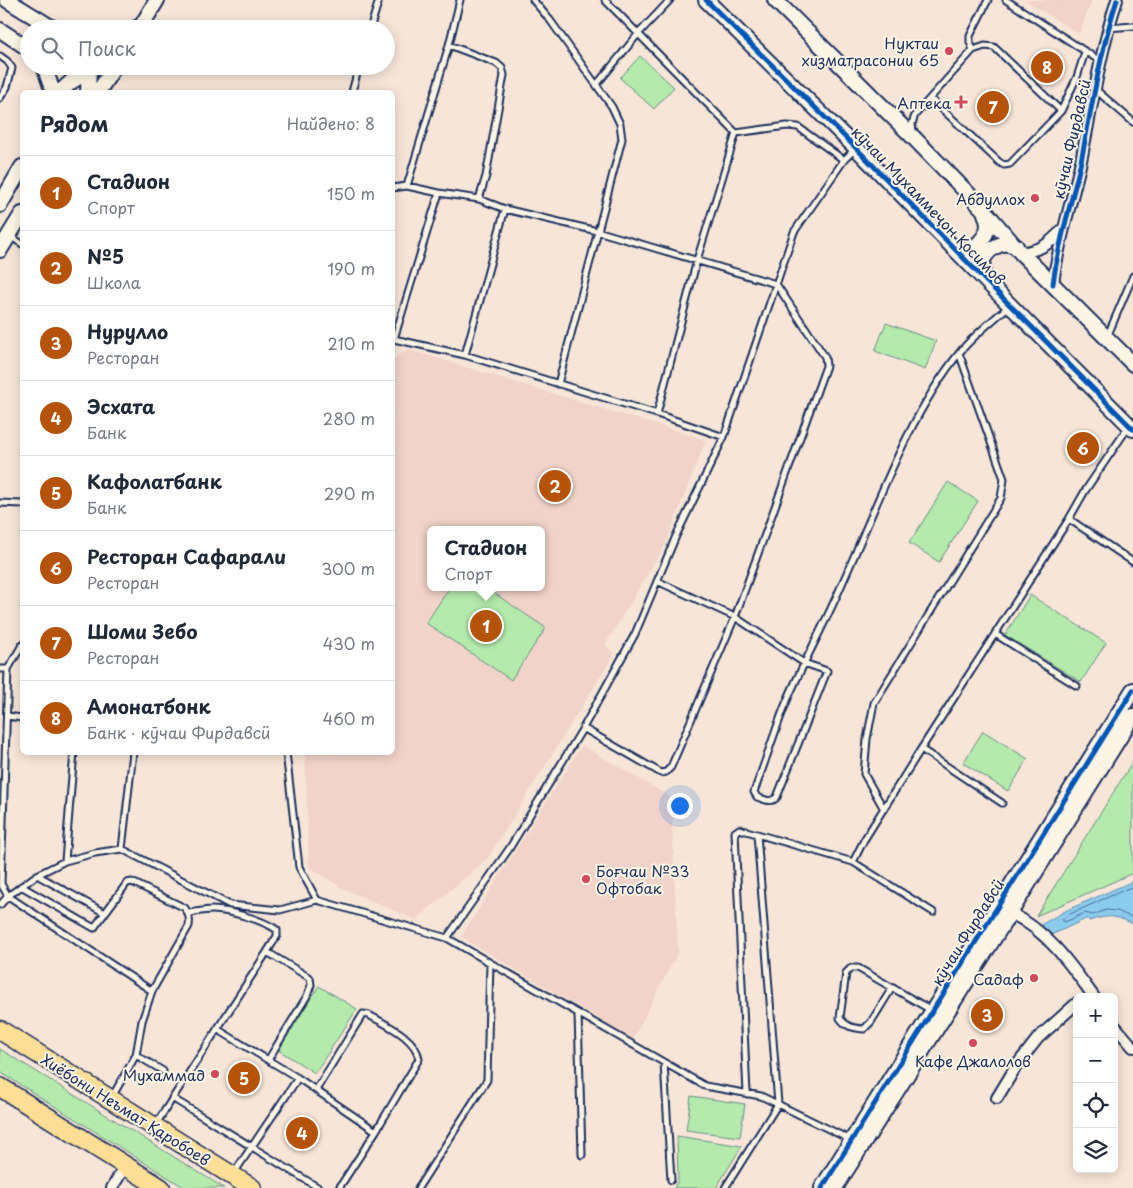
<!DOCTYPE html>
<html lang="ru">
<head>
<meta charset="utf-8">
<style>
  body { margin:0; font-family:"Playpen Sans",sans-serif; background:#f6f6f7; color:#1f2937 }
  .controls { position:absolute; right:15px; bottom:15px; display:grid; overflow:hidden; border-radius:8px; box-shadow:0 2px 12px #0003 }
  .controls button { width:45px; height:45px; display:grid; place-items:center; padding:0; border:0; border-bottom:1px solid #e0e1e3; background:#fff; color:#1f2937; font:25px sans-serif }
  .you { position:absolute; left:679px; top:805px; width:18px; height:18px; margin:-12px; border:4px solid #fff; border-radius:50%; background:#1a73e8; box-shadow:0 0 0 8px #1a73e833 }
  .badge { display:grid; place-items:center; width:32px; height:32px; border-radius:50%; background:#b45309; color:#fff; font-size:16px; font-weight:700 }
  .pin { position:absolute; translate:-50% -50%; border:2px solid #fff; box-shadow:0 1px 5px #0006 }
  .popup { position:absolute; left:427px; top:526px; width:118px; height:65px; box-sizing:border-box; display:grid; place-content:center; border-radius:8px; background:#fff; filter:drop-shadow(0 1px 4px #0005); font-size:16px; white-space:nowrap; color:#747a83 }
  .popup b { font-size:19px; color:#1f2937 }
  .popup::after { content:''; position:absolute; left:50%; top:100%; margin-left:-10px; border:10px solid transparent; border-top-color:#fff }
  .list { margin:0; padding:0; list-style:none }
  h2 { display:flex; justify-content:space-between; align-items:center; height:65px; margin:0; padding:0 20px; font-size:21px }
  h2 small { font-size:16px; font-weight:400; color:#747a83 }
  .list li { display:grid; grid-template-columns:32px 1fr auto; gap:15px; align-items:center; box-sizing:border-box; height:75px; padding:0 20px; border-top:1px solid #e0e1e3 }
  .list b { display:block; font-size:19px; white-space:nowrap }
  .list p { margin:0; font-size:16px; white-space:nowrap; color:#747a83 }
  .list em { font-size:16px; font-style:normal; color:#747a83 }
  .icon { flex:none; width:28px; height:28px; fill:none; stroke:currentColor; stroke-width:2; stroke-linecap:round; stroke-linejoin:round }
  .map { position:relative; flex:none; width:1133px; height:1188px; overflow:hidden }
  .search { position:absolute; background:#fff; box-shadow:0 2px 12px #0003; left:20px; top:20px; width:375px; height:55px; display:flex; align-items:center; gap:12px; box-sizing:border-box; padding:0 18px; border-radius:28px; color:#747a83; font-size:19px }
  .panel { position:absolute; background:#fff; box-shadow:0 2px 12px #0003; left:20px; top:90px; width:375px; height:665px; border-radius:8px }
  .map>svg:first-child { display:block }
  .built { fill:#f1d3c9; fill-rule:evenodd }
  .green { fill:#b4eaac; stroke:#688c85 }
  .water { fill:#8bcbec; stroke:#5e8db3 }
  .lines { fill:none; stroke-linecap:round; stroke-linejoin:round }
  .shore { stroke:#486d97; stroke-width:1 }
  .lane-casing { stroke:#1b2f5e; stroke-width:9 }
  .street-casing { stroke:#1b2f5e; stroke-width:14 }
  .secondary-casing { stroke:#1b2f5e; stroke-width:18 }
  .highway-casing { stroke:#1b2f5e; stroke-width:21 }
  .lane { stroke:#fcf5e5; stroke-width:5 }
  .street { stroke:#fcf5e5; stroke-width:10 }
  .secondary { stroke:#fcf5e5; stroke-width:14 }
  .highway { stroke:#fdde96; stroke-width:18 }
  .cycleway-casing { stroke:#fcf5e5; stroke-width:8 }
  .cycleway { stroke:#0057b8; stroke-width:5 }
  .poi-dot { fill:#d1495b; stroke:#fcf5e5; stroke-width:2 }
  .labels { text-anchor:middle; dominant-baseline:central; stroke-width:4; stroke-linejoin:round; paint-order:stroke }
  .poi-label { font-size:15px; fill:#1b2f5e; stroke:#fcf5e5; text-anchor:end }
  .street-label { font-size:15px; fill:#1b2f5e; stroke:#fcf5e5 }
</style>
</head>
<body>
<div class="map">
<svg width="1133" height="1188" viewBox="0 0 1133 1188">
  <rect width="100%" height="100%" fill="#f7e6d8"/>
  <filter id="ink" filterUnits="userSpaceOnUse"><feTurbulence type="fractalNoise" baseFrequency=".02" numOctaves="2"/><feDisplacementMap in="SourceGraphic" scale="10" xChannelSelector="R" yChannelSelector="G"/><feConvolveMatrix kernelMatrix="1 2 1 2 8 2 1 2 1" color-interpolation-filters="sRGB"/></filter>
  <g filter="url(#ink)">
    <path class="built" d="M1025,0H1092L1079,34Z
      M407,349L706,440L665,545L605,645L615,653L488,858L416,920L342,888L309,867L305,753L392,752L393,360ZM431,530H541V587H431Z
      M582,745L682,804L672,822L678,952L633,1039L461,937Z"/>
    <path class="green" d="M640,56L674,87L654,109L620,78Z
      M886,323L936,341L925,370L875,351Z
      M948,482L978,501L939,562L909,543Z
      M450,587H485L546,628L511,680L426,623Z
      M1030,595L1106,643L1081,682L1005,635Z
      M983,731L1028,759L1008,791L963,763Z
      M1133,761V873L1036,916Z
      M319,986L357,1009L315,1073L278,1050Z
      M0,1049L224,1188H185L0,1072Z
      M691,1096L745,1104L740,1137L686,1130Z
      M677,1136L742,1146L716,1188H674L678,1181Z"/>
    <path class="water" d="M1133,881V924C1114,915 1109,915 1089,921L1088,918L1049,936L1042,930V924L1067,910Z"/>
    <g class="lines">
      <path class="shore" d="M1133,886L1070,914L1062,920L1065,922L1085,913L1093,915L1106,910L1117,911L1133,918"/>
      <defs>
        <path id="lane" d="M533,0L550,20L612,107L620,124L622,139L558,384
          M605,0L736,133L787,126L798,127L844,160
          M1006,0L1100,61
          M1108,28L1133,26
          M370,29L379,0
          M449,45L496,63L502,68L504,75L486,176L479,199
          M0,56L7,61L12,68L7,87L0,98
          M597,84L639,33L670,0
          M1096,90L1133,122
          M352,92L359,66
          M930,98L999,162L1004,165L1010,164L1061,111L994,47L985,46L973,50
          M1061,111L1077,77L1085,52
          M913,132L912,124L915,115L973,50L970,42V36L988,0
          M407,186L449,45L460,0
          M392,188L407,186L439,193L479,199L505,209L597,231L776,284L825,357L826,366L735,617L671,767L666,772L661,773L583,728
          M10,236L22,244
          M1107,337L1133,276
          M394,339L439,193
          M392,340L394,339L465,355L657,414L724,437
          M465,355L505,209
          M657,414L697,260L736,133
          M0,503L22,504
          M1069,519L1133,562
          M657,581L735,617L804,663L827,671L777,797C771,804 764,799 757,797L754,792C765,763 774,733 786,703C803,663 825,624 842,584C876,508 908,416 960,352C974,335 992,321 1009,306
          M995,634L1077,686
          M22,645L8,669L1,884L8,896L152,991
          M0,669H8
          M7,716L22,718
          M921,749L1002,803
          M286,752L299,867L317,900L447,938L509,849L583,728L635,634L676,536L724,437L794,232L844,160L856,148
          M884,809L864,774L867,739L874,703L1001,498L1004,479L959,353
          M122,849L133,752
          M65,861L74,752
          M853,862L864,840L921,749L1069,519L1085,491L1129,426
          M37,875L105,913
          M21,886L94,928L127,883L132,882L185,908C189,915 190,918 189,926L152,991L142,1021L136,1055L112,1097
          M0,905L8,896L37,875L65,861L95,853L122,849L230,905L280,910L317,900
          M189,913C196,912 205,910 212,910C229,910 263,920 277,930V936L267,952
          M447,938L705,1086L761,1096L851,1140
          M892,988L871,1022L864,1029C853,1028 846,1027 840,1018L846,973L851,968H858L931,1010
          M578,1014L582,1155
          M136,1055L163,1071
          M664,1063L671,1180
          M298,1078L376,1131L339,1188
          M316,1090L363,1014L369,1015C386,1025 416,1037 419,1059L376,1131
          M747,1094L735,832L739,829L757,834
          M172,1098L319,1188
          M156,1124L267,952L310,978L311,985L307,996L268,1060L217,1029
          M234,1173L298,1078L268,1060
          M418,1188L487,1080L490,963
          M725,1188L778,1104L757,834L853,862L933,912"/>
        <path id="street" d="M1021,253C1043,249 1048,245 1063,229
          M1053,284C1058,242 1072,202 1081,161C1092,107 1100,52 1117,0
          M1010,913C1047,930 1071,965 1094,997
          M1114,1025L1133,1047
          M997,1098L1017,1065L1038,1038L1077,1003
          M112,1188L125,1166"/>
        <path id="secondary" d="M7,0L54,29
          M706,0L856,148L987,282L1133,429
          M775,0L914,138L984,210L1021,253L1133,364
          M135,29L142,25L157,0
          M0,30L29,49
          M44,66L53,92
          M87,66L89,70L88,92
          M60,92L71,82L96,66
          M98,92L115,66
          M0,205L22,167
          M953,247C956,248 961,250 964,250C975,250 987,237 988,226C988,221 986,216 984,211
          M0,250L22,214
          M986,281C984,274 981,268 983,261C985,252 999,242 1008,244C1011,244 1013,246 1016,246
          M822,1188L1133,690
          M835,1188L1010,913L1133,716"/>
        <path id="highway" d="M0,1030L252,1188
          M0,1087L161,1188"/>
      </defs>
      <use href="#lane" class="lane-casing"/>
      <use href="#street" class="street-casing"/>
      <use href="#secondary" class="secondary-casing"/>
      <use href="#highway" class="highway-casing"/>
      <use href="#lane" class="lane"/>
      <use href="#street" class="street"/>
      <use href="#secondary" class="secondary"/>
      <use href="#highway" class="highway"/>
      <defs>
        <path id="cycleway" d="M706,0L856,148L987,282L1133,429
          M1053,284C1058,242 1072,202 1081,161C1092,107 1100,52 1117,0
          M822,1188L1133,690"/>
      </defs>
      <use href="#cycleway" class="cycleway-casing"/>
      <use href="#cycleway" class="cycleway"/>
    </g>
  </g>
  <g class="poi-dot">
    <circle cx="949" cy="51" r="5"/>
    <path d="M958.5 94.5h5v5h5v5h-5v5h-5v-5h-5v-5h5z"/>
    <circle cx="1035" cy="198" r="5"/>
    <circle cx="586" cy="879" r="5"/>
    <circle cx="1034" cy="978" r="5"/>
    <circle cx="973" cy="1043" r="5"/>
    <circle cx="215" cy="1074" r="5"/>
  </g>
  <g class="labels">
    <g class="poi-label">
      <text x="939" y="42">Нуктаи<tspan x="939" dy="17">хизматрасонии 65</tspan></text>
      <text x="951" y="102">Аптека</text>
      <text x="1025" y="198">Абдуллох</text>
      <text x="596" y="870" text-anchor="start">Боғчаи №33<tspan x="596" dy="17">Офтобак</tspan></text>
      <text x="1024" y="978">Садаф</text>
      <text x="973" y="1060" text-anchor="middle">Кафе Джалолов</text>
      <text x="205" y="1074">Мухаммад</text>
    </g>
    <g class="street-label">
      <text transform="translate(1071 139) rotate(-77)">кӯчаи Фирдавсӣ</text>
      <text transform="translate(929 205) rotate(46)">кӯчаи Мухаммеҷон Қосимов</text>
      <text transform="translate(967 932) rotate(-58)">кӯчаи Фирдавсӣ</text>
      <text transform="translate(126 1109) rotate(32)">Хиёбони Неъмат Қаробоев</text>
    </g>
  </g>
</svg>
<div class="controls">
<button>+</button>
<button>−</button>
<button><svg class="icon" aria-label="locate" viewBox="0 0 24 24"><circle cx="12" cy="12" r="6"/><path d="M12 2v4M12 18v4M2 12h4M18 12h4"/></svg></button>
<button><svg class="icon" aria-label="layers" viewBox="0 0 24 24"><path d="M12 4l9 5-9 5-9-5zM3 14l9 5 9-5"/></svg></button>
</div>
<div class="you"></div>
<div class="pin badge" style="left:486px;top:626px">1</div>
<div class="popup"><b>Стадион</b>Спорт</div>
<div class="pin badge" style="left:555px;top:486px">2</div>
<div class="pin badge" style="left:987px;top:1015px">3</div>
<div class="pin badge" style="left:302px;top:1133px">4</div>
<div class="pin badge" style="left:244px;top:1078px">5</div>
<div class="pin badge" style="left:1083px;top:448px">6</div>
<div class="pin badge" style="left:993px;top:107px">7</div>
<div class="pin badge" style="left:1047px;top:67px">8</div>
<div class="search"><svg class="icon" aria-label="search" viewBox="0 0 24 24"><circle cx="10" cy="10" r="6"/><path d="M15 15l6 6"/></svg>Поиск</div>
<section class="panel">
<h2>Рядом<small>Найдено: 8</small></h2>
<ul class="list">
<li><span class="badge">1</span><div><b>Стадион</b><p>Спорт</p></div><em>150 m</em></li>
<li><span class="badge">2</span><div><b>№5</b><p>Школа</p></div><em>190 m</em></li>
<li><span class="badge">3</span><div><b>Нурулло</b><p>Ресторан</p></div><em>210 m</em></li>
<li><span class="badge">4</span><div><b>Эсхата</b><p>Банк</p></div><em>280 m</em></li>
<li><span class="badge">5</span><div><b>Кафолатбанк</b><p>Банк</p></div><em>290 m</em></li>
<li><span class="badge">6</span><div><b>Ресторан Сафарали</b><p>Ресторан</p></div><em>300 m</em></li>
<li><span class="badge">7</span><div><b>Шоми Зебо</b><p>Ресторан</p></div><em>430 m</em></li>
<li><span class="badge">8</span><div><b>Амонатбонк</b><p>Банк · кӯчаи Фирдавсӣ</p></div><em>460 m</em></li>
</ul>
</section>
</div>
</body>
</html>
